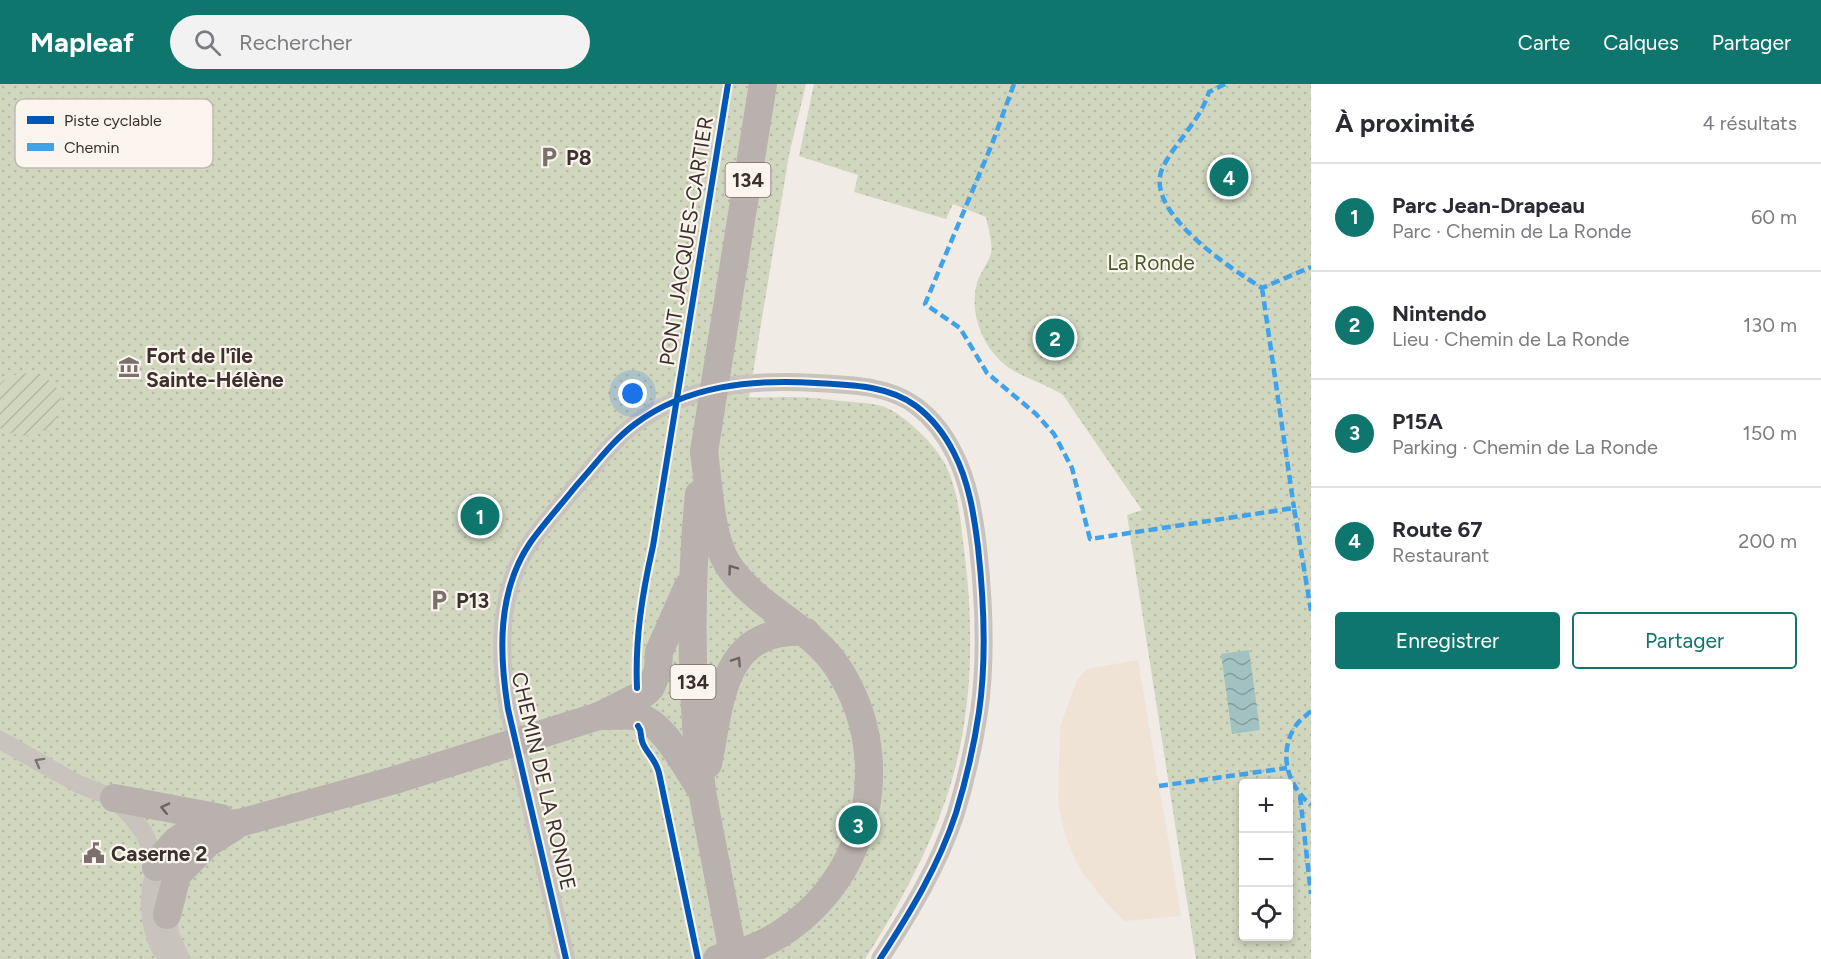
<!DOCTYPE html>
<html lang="fr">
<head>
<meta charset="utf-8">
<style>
  body { margin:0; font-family:Figtree,sans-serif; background:#f2f2f3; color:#2b2b33 }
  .controls { position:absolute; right:18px; bottom:18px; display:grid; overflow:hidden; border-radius:6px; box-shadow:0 3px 9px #0003 }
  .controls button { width:54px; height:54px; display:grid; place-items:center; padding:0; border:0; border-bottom:2px solid #e1e1e2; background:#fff; color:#2b2b33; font:30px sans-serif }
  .you { position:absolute; left:633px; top:310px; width:21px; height:21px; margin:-15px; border:4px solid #fff; border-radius:50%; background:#1a73e8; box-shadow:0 0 0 9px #1a73e833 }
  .badge { display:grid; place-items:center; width:39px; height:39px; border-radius:50%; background:#0f766e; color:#fff; font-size:20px; font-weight:700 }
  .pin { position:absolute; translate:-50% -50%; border:3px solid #fff; box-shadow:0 2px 6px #0006 }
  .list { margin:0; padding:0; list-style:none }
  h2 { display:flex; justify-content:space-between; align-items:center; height:78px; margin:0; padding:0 24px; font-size:26px }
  h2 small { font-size:20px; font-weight:400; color:#7c7c81 }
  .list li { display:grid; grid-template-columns:39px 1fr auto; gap:18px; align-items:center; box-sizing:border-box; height:108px; padding:0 24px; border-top:2px solid #e1e1e2 }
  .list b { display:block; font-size:22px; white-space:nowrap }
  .list p { margin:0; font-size:20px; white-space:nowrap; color:#7c7c81 }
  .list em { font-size:20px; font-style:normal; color:#7c7c81 }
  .actions { display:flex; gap:12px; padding:18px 24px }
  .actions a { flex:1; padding:14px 0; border:2px solid #0f766e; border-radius:6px; text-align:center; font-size:21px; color:#0f766e }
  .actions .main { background:#0f766e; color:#fff }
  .icon { flex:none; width:33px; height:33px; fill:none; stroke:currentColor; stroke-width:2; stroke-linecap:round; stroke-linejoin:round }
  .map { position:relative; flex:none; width:1311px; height:875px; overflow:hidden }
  header { display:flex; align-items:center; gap:36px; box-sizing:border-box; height:84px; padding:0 30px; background:#0f766e; color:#fff }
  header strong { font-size:28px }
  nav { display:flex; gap:33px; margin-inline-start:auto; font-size:21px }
  .search { width:420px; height:54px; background:#f2f2f3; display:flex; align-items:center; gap:15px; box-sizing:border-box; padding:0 21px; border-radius:33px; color:#7c7c81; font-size:22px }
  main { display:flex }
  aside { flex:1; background:#fff }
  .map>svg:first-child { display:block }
  .park { fill:url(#park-dots); fill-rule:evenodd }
  .garden { fill:url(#garden-furrows) }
  .plaza { fill:#eee3d5 }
  .water { fill:url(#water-waves) }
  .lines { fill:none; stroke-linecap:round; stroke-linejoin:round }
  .minor { stroke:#c9c3be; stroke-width:18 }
  .primary { stroke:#b8b1ad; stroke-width:28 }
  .primary-bridge { stroke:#b8b1ad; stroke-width:28 }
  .quiet { stroke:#3fa3eb; stroke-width:4.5; stroke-dasharray:9 4.5; stroke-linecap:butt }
  .cycleway-casing { stroke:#fbf5ee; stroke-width:10 }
  .cycleway { stroke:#0057b8; stroke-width:6 }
  .oneway { stroke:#6d645f }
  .oneway2 { stroke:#7b726d }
  .labels { text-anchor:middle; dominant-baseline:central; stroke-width:4.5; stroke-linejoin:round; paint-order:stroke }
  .shield { fill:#fbf5ee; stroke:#756b66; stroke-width:1.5 }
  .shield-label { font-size:20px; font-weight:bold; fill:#3b302b }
  .poi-label { font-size:21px; font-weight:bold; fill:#3b302b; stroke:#fbf5ee; text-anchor:start }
  .street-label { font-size:21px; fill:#3b302b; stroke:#fbf5ee }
  .park-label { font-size:21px; fill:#4a5a2e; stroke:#fbf5ee }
  .key { fill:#fbf5ee; stroke:#c1bab4; stroke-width:1.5 }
  .key-label { font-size:16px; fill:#3b302b }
</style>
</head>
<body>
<header>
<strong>Mapleaf</strong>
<div class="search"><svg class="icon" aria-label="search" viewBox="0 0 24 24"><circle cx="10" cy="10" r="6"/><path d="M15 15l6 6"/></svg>Rechercher</div>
<nav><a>Carte</a><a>Calques</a><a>Partager</a></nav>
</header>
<main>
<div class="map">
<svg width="1311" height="875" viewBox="0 0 1311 875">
  <defs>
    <pattern id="park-dots" width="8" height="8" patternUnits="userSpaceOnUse" patternTransform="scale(1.5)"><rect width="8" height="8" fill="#d1d6bf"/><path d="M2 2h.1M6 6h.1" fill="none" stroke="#b4b8a4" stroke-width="1.8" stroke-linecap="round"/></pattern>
    <pattern id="garden-furrows" width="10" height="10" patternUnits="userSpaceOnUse" patternTransform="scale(1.5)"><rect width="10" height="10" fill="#d1d6bf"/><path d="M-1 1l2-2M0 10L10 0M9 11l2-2" fill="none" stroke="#b4b8a4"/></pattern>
    <pattern id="water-waves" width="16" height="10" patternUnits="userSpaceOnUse" patternTransform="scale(1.5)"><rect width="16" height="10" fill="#a1c2c1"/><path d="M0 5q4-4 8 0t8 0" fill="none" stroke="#849e9d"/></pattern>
  </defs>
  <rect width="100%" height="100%" fill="#f0ebe5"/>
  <path class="park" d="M0,0H806L789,71L749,313C763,314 777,313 790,313C811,313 832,316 853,318C866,319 882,320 893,327C912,339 932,358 944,378C957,402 960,431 963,457C975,544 974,634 945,718C925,774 897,825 865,875H0Z
    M814,0H1311V875H1196L1127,431L1142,426L1063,311C1047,301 1030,296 1014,287C985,270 968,231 977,199C980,189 988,180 991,169C993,159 988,143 986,133L953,120L946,135L854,108L858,91L799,72ZM1244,700H1288V852H1244Z"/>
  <path class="garden" d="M30,289C92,301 50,375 0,344V300C8,291 18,290 30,289Z"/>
  <path class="plaza" d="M1138,576L1181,832L1124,837L1105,817L1082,788L1073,771L1064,746L1058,718L1060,643L1077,596L1087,585Z"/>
  <path class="water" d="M1249,566L1260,646L1232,650L1221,570Z"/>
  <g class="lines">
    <path class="minor" d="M0,656L78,700L114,714L132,733L144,749L152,767L171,852L181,875
      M154,791C146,813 149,862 171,875
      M566,875L508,625C499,569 497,508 530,459C544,439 561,421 576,402C595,381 612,357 635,340C687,301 753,295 816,299C849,301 888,301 916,322C932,334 945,351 954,369C969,398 974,431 978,463C984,517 987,573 979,628C974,662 966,696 956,729C939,781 910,829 880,875"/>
    <path class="primary" d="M732,192L763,0
      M704,368C709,402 710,450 727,479C755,524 809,540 838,584C911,697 849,848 717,875
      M699,410C689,509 691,608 702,707
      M599,632L645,609L651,603L658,586L659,568L688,502
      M601,632C614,632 628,630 639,633C664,639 686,684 700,704
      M708,680C721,617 721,543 806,548
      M114,714L221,734
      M156,783L165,769L176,757L194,745L243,738L395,696
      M167,831L177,791L208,759L234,743"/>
    <path class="primary-bridge" d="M704,368L732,192
      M395,696L599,632
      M702,707L734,875"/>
    <path class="quiet" d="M1014,0L992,60L925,220L960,244L987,289L1036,330L1054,350L1072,384L1090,455L1294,424L1311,527
      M1225,0L1209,8C1200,37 1176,57 1163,83C1141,127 1232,185 1262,204L1311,183
      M1262,204L1294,424
      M1311,627C1307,631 1301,635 1297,640C1277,668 1287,701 1311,721
      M1159,702L1287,684
      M1300,712L1311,810"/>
    <defs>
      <path id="cycleway" d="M637,604C635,555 642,510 653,462L728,0
        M638,642C642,647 640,650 642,657C645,668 656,675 659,689L698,875
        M566,875L508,625C499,569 497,508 530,459C544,439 561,421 576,402C595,381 612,357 635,340C687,301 753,295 816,299C849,301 888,301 916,322C932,334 945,351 954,369C969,398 974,431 978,463C984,517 987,573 979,628C974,662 966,696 956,729C939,781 910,829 880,875"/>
    </defs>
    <use href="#cycleway" class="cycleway-casing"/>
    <use href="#cycleway" class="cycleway"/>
  </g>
  <defs><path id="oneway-chevron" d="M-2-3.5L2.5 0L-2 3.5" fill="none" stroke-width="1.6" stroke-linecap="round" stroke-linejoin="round" transform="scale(1.5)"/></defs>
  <g class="oneway">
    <use href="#oneway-chevron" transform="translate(732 485) rotate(-126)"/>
    <use href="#oneway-chevron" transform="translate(737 577) rotate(-57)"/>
    <use href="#oneway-chevron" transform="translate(165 724) rotate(-167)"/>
  </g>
  <use class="oneway2" href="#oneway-chevron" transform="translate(39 678) rotate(-151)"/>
  <defs>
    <symbol id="parking-bare" viewBox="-9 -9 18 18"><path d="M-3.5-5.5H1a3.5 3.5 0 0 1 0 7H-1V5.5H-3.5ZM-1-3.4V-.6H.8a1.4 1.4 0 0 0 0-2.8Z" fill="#7a716c" stroke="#fbf5ee" stroke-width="2.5" paint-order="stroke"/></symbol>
    <symbol id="museum-bare" viewBox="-9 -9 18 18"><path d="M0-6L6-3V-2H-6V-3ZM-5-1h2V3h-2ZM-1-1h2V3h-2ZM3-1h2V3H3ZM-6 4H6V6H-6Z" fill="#7a716c" stroke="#fbf5ee" stroke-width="2.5" paint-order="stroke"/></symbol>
    <symbol id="civic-bare" viewBox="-9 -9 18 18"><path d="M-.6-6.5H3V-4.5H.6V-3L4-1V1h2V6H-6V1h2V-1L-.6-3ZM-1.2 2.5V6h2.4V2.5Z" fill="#7a716c" stroke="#fbf5ee" stroke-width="2.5" paint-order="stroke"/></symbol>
  </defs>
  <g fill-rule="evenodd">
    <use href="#parking-bare" x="534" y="58" width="30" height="30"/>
    <use href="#museum-bare" x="114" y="268" width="30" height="30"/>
    <use href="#parking-bare" x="424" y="501" width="30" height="30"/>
    <use href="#civic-bare" x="79" y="754" width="30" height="30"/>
  </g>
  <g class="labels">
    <g class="shield">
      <rect x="725.5" y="79" width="45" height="34" rx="4.5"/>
      <rect x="670.5" y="581" width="45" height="34" rx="4.5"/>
    </g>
    <g class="shield-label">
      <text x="748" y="96">134</text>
      <text x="693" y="598">134</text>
    </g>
    <g class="poi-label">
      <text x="566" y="73">P8</text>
      <text x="146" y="271">Fort de l'île<tspan x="146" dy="24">Sainte-Hélène</tspan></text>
      <text x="456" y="516">P13</text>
      <text x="111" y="769">Caserne 2</text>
    </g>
    <g class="street-label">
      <text transform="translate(686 157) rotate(-81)">PONT JACQUES-CARTIER</text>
      <text transform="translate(544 697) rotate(77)">CHEMIN DE LA RONDE</text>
    </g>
    <g class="park-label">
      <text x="1151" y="178">La Ronde</text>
    </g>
  </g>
  <rect x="15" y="15" width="198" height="69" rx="9" class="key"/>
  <rect x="27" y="32" width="27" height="8" fill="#0057b8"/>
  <rect x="27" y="59" width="27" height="8" fill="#3fa3eb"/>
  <g class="key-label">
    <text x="64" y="42">Piste cyclable</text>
    <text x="64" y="69">Chemin</text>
  </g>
</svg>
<div class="controls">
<button>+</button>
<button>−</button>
<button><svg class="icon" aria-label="locate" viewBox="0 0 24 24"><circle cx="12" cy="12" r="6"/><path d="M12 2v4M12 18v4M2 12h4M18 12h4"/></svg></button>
</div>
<div class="you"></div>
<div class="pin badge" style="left:480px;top:432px">1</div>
<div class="pin badge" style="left:1055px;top:254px">2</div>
<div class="pin badge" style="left:858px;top:741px">3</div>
<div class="pin badge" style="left:1229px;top:93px">4</div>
</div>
<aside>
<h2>À proximité<small>4 résultats</small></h2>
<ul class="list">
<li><span class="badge">1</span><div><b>Parc Jean-Drapeau</b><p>Parc · Chemin de La Ronde</p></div><em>60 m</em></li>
<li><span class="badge">2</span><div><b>Nintendo</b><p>Lieu · Chemin de La Ronde</p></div><em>130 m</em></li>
<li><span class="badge">3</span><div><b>P15A</b><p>Parking · Chemin de La Ronde</p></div><em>150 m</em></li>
<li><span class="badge">4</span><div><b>Route 67</b><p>Restaurant</p></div><em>200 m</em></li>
</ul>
<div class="actions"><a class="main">Enregistrer</a><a>Partager</a></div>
</aside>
</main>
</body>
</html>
